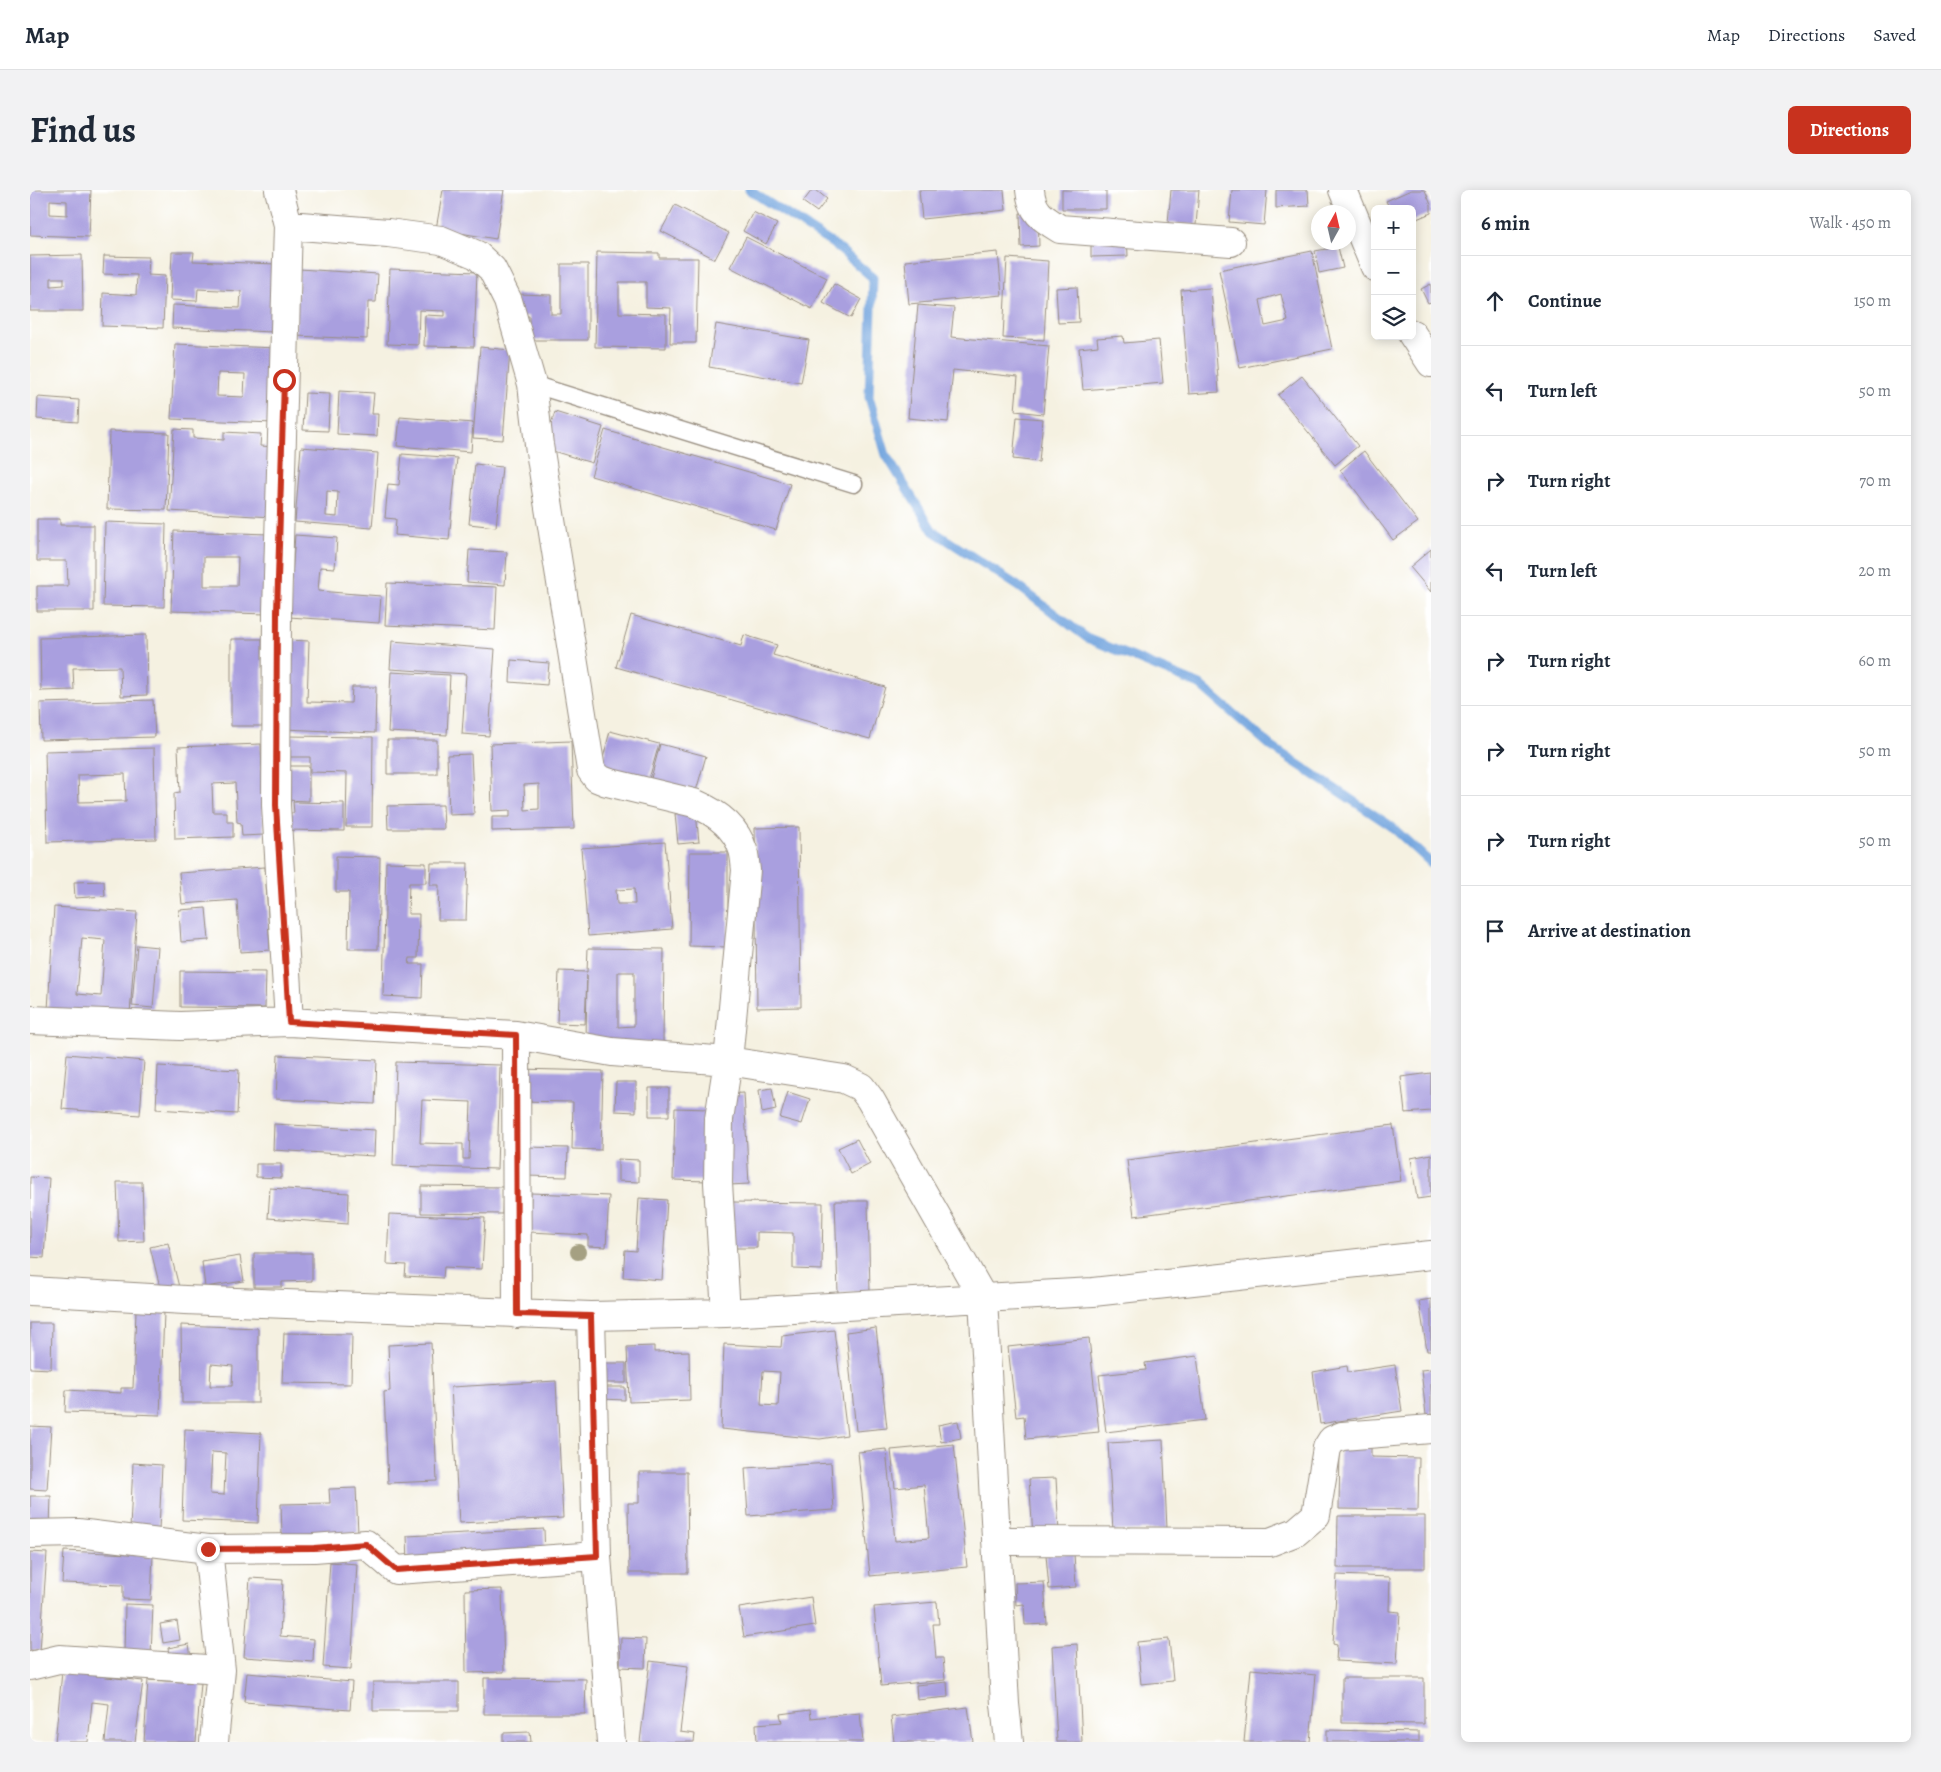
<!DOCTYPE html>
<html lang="en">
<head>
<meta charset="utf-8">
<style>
  body { margin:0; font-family:Alegreya,serif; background:#f2f2f3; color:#1f2937 }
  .controls { position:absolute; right:15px; top:15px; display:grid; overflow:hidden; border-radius:8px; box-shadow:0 2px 12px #0003 }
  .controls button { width:45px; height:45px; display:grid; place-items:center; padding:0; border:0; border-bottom:1px solid #e0e1e3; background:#fff; color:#1f2937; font:25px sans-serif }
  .compass { position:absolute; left:1281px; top:15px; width:45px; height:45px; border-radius:50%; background:#fff; box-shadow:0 2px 12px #0003; rotate:8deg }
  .stop { position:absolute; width:15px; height:15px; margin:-11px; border:4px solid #c8321e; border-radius:50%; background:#fff }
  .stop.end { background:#c8321e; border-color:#fff; box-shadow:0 1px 5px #0008 }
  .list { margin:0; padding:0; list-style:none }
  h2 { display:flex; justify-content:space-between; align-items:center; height:65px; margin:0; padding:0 20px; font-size:21px }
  h2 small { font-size:16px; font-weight:400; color:#747a83 }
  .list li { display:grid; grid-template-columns:32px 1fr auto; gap:15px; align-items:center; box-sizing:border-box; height:90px; padding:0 20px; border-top:1px solid #e0e1e3 }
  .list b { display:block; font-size:19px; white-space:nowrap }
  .list em { font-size:16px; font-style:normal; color:#747a83 }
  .icon { flex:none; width:28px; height:28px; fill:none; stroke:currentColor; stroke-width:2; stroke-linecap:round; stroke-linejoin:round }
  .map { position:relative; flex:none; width:1401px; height:1552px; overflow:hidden; border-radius:8px }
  header { display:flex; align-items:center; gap:30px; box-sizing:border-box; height:70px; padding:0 25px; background:#fff; border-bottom:1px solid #e0e1e3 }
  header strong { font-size:24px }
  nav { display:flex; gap:28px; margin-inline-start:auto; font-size:18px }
  .intro { display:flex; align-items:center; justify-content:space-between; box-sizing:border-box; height:120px; padding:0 30px }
  h1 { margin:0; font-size:35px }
  .button { padding:12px 22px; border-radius:8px; background:#c8321e; color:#fff; font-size:18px; font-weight:700 }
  main { display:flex; gap:30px; padding:0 30px }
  aside { flex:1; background:#fff; border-radius:8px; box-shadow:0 2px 12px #0003 }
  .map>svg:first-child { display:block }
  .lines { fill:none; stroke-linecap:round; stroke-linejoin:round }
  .stream { stroke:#73a5de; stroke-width:9 }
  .building { fill:#a99fdf; fill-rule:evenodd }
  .lane-casing { stroke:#988e80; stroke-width:19 }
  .street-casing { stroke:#988e80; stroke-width:30 }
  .lane { stroke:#fff; stroke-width:16 }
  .street { stroke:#fff; stroke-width:28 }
  .tree { fill:#a5a082 }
  .route { stroke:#c8321e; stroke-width:6 }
</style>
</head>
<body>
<header>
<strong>Map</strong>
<nav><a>Map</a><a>Directions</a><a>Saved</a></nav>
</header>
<div class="intro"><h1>Find us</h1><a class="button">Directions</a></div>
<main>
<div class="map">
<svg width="1401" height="1552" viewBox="0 0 1401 1552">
  <rect width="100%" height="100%" fill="#fff"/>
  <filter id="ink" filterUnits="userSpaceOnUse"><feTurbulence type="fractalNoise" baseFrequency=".02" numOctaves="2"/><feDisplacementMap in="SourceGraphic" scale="10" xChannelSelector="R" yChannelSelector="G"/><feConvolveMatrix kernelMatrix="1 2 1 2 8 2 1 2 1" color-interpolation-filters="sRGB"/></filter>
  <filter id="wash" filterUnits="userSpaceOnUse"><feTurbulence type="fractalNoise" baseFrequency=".0096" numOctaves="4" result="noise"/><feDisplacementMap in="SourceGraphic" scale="20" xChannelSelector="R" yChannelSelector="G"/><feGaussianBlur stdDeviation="1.12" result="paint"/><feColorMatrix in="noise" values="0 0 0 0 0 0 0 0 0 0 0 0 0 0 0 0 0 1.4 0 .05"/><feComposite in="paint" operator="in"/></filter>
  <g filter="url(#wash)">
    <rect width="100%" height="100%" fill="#f5f1e1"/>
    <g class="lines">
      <path class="stream" d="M719,0L806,56L843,88L839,207L856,265L903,341L988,396L1057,448L1170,495L1242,557L1361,636L1401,673"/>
    </g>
    <g id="blocks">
      <path class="building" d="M0,0H61L59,47L0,45ZM20,10L37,11V25L20,24Z
        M413,0H474L466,49L406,39Z
        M782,0H786L797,9L787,22L773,12Z
        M889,0H974L976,20L892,29Z
        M1032,0H1076V19H1032Z
        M1141,0H1169L1166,35L1138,33Z
        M1202,0H1237L1234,35L1199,32Z
        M1246,0H1278L1279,16L1246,18Z
        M1381,0H1395L1401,15V23L1382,31V19H1360L1356,11Z
        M645,15L699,43L685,69L631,41Z
        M723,22L747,34L736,54L713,41Z
        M990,23H1008L1009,56L991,57Z
        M1097,45L1098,66L1061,67V46Z
        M716,47L797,88L782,119L700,77Z
        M1308,57L1313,78L1289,83L1285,61Z
        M1282,61L1302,159L1210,178L1189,80ZM1251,104L1258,131L1235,136L1230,110Z
        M142,62H164L163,71L247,74L244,142L142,138L143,115L210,118L211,101L168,99L167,111L140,110Z
        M567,62L629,63V68H668L666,153H640L641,118L616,117V92H589V123L636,124V158L565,157Z
        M968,62L972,105L879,114L875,71Z
        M52,65L53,121H0V66ZM21,88H34V95L21,96Z
        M74,66L119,67L118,85L135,86L133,138L72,136L73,103L106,105L107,85L73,84Z
        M977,68L1018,71L1014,150L973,148Z
        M531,74H558V150H499V126L486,127V104L521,105V124H531Z
        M269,79L348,84L346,112H338L337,149L265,146Z
        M360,79L447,82L444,157L394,156L395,125L415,126V121L389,120L388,155L357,154Z
        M804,94L831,109L821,128L793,113Z
        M1401,94V112L1398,113L1391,99Z
        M1047,97L1049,132L1028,133L1026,98Z
        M1181,98L1189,202L1159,204L1151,100Z
        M888,115L924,118L921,147L1019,156L1013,224L985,221L988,187L923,180L918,232L878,228Z
        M686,134L779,150L771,193L679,177Z
        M1093,146L1094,153L1129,150L1133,193L1053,200L1049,158L1068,156L1067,148Z
        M145,154L247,158L244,233L141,229ZM188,183L215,184L214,207L187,206Z
        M450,157L480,160L473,250L443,248Z
        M1272,186L1328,256L1305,275L1248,205Z
        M309,201L344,203L342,224H348L347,246L307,244Z
        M275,203L300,204L298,241L273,240Z
        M8,207L49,210L48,232L7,229Z
        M525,222L573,237L562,273L513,258Z
        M370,227L443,233L441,262L367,256Z
        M987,227L1013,229L1009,272L983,269Z
        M144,239L163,240V248L194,250V242L231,244L230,256L246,257L242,327L139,321Z
        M575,240L760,294L746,340L561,286Z
        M79,241L139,243L136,320L77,319Z
        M271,257L348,263L342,338L265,332ZM297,301L308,302L307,327L296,326Z
        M1334,261L1388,332L1363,350L1310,280Z
        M372,264L427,268L419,350L365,345L366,329L355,328L358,294L369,295Z
        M445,274L472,277L466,337L439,334Z
        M7,329H30V335H64V421H7V396H38L37,371H7Z
        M75,332L136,334L134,417L73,416Z
        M144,341L239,344L236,424L141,421ZM174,367H208L207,396H174Z
        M265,345L307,348L305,378L290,377L288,401L351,406L349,433L259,427Z
        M1401,359V402L1380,377Z
        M439,360L477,362L475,395L437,392Z
        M357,393L467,397L465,440L355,435Z
        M601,425L711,456L714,445L747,455L743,465L855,497L840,549L586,477Z
        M116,445L117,505L91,506L90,477L43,478L44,500L11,501L10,448Z
        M201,449H232L233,536H201Z
        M257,450L279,451L277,512L321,513L322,497H346L345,543L254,539Z
        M362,451L465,459L459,546L432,544L436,484L360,479Z
        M481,470L519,473L517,495L480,492Z
        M361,482L420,485L417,545L358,542Z
        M123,510L125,547L11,550L10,513Z
        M580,541L629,554L617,596L569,584Z
        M254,546L343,547L342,637H316L317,583L280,582V567H255Z
        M357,550H407V584H357Z
        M541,551L544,639L462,641V627H480V620L462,621L460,554ZM509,594V619L495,620L494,595Z
        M231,554L234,645L212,646L211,633L207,632L205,593L182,594L183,622H197V632H203V647L145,649L144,603L150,602L148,557Z
        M630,554L676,566L664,608L619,596Z
        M124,558L126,649L17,652L15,561ZM95,584L96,611L49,612L48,585Z
        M441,564L444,624L419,625L417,565Z
        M255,576H279V611L254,610Z
        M263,612L314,613V641L256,640V623H264Z
        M413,615L414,639H358L357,616Z
        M666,622L669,652L648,654L645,624Z
        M769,637L771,817L727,818L725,638Z
        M635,652L642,739L558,746L551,658ZM604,699L605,714H587L586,700Z
        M660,662H698V757L659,756Z
        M306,666L350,667L348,759H318L319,702H306Z
        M356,672L396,673V693H379L378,724H389L388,768H380L379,774H393L392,808L353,806Z
        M401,673H438L436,730H408L409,695H400Z
        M235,677L240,760L210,762L207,710L152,714L149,683Z
        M74,691L75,706L45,708L44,692Z
        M24,717L107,722L100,825L18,820ZM52,748L75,750L71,806L47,804Z
        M176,718L179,750L151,752L149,720Z
        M107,755L128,757L123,818L102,816Z
        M558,758L634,759L633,853L556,852L557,785L555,834L527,833L529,781L557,782ZM588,782H604V836L588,837Z
        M150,781L236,782L235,818L150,817Z
        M37,864L114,871L110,925L32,919Z
        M248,865L347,870L345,914L246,909Z
        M366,872L470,875L467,979L363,976ZM392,910L441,912L439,969H433V954L390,953Z
        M128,876L209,880L207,924L126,919Z
        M488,879L573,881L571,960L542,959L543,912L487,911Z
        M1401,883V921L1375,923L1371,887Z
        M586,892H606V922L585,921Z
        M619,898H639V926H619Z
        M742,898L746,920L732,923L729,900Z
        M758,902L780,909L772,934L750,928Z
        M714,903L719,994L699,995L694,904Z
        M645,918L679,919L678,991L643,990Z
        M244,934L345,940L344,966L243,960Z
        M1363,935L1371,991L1104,1026L1097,970Z
        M827,949L840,974L821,984L808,958Z
        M496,957L538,958L537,987L495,986Z
        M1401,964V1007L1387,1009L1381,968Z
        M588,969L609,970V992L588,991Z
        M226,974H251V988L226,987Z
        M0,987L19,988L14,1068L0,1067Z
        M87,992H112L114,1051L89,1052Z
        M391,996L473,997L472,1024L391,1023Z
        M240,998L319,1003L318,1034L238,1028Z
        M501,1003L579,1006L576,1057L558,1056V1045L500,1042Z
        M609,1008L637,1010L632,1090L593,1087L595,1060L606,1061Z
        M805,1011H838L840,1102L808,1103Z
        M702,1012L793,1013L792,1080L763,1079V1043L727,1042V1058H702Z
        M359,1024L455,1028L452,1079L414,1077L413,1088L375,1086L376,1075L357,1074Z
        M138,1053L149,1097L131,1101L120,1057Z
        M224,1063H282V1091L252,1092V1097H224Z
        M210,1066L214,1091L175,1097L172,1072Z
        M1401,1109V1161H1397L1389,1111Z
        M106,1121L134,1123L130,1225L35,1222L36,1200L91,1203V1198H103Z
        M0,1133H22L21,1179L0,1178Z
        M151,1135L228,1138V1213H152ZM181,1174L203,1176L202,1196H180Z
        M846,1138L857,1238L826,1241L816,1142Z
        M804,1140L817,1245L790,1249L691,1239L694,1154L751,1157L752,1146ZM733,1181L750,1182L748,1216L731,1215Z
        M254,1143L322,1144L321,1194L252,1193Z
        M1059,1148L1069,1242L996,1249L994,1226L986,1227L978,1157Z
        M401,1153L407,1291L358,1293L354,1202L360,1201L358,1155Z
        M624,1156V1162L659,1161L660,1210L599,1212L597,1157Z
        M1167,1166L1175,1230L1076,1242L1069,1185L1116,1180L1115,1173Z
        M570,1173H596V1193H570Z
        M1365,1175L1372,1221L1290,1234L1283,1182L1317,1176L1318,1182Z
        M1401,1179V1225H1396L1391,1180Z
        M526,1191L533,1328L429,1333L421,1197Z
        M571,1197H595V1210L571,1209Z
        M928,1231L931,1248L911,1252L908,1235Z
        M0,1236L21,1237L17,1300L0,1299Z
        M155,1239L231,1243L228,1333L152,1330ZM182,1262L196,1263L194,1305L180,1304Z
        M1133,1250L1137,1339L1083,1341L1078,1253Z
        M924,1254L937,1377L840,1386L828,1262L856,1259L865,1351L899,1348L894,1295L865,1298L861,1260Z
        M1310,1258H1341V1267L1389,1268L1388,1320L1309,1319Z
        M103,1273L132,1275L129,1340L100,1339Z
        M801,1273L804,1320L718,1326L715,1278Z
        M609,1282H657L658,1383H599L598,1313H609Z
        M1026,1288L1029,1343L1003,1345L999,1289Z
        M326,1298L328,1343L252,1345L251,1314L300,1313L299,1299Z
        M0,1306H21L20,1338H0Z
        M1308,1326H1395V1378H1307Z
        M514,1339L515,1367L378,1373L377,1346Z
        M34,1361L123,1365L121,1410L93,1409V1395L32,1393Z
        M0,1362L17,1363L10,1461L0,1460Z
        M1044,1363L1046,1397L1019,1399L1016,1365Z
        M300,1372L327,1374L321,1479L293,1477Z
        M1307,1385L1360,1387L1359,1421L1370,1422L1367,1474L1306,1471L1307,1455L1303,1454Z
        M220,1388L253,1390L250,1446L284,1449L283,1472L214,1467Z
        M1014,1392L1017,1434L995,1435L994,1414L986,1415L985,1393Z
        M472,1399L474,1482L436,1483L435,1400Z
        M781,1407L785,1436L714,1447L709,1418Z
        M907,1412L909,1434H903L906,1468H913L915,1490L851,1496L844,1417Z
        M95,1414L123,1415L121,1465L94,1464Z
        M147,1431L150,1450L133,1453L130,1434Z
        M591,1448L616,1449L615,1478L590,1477Z
        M1139,1449L1143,1491L1111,1494L1107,1452Z
        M159,1454L161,1468L140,1472L138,1458Z
        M1047,1454L1052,1552H1027L1022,1456Z
        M620,1471L658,1476L650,1542L665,1544L664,1552H610Z
        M1221,1479L1286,1485L1280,1552H1214Z
        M32,1482L113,1491L105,1552H75L79,1514L62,1512L58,1552H25Z
        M217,1483L322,1492L320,1520L214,1512Z
        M454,1488L556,1489L555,1524H454Z
        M1312,1488H1394V1534L1312,1533Z
        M118,1490L171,1493L166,1552H114Z
        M343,1492H429V1521H343Z
        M917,1492L918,1507L887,1510L886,1495Z
        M938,1517L943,1552H864L861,1527Z
        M780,1520L781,1528L830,1523L833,1552H727L726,1534L752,1532L750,1524Z
        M1297,1540L1389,1542V1552H1297Z
        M500,1542L501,1552H473V1543Z"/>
    </g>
  </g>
  <g filter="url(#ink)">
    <use href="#blocks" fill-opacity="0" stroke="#988e80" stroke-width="1"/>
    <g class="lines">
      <defs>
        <path id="lane" d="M502,194L824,294"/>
        <path id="street" d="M249,0L258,35L247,422L246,615L259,832L486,845L582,862L698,871L814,889L831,897L840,909L953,1108L1063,1102L1401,1065
          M1000,0C1002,22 1012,28 1030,39L1201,52
          M1313,0L1345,77
          M258,35L358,43L411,50L447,65L462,79L478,111L502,194L509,255L561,580L567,588L577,592L664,613C685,622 706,637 713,660C715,666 715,674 716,680L698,871L689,929L688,993L696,1123
          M1382,144L1401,173
          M0,830L150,836L259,832
          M486,845L487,1124
          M0,1101L155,1110L561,1126
          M0,1344L48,1343L178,1359L284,1358L336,1354L366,1380L567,1366
          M966,1351L1240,1352L1266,1342L1286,1325L1297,1258L1302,1250L1312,1246L1401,1239
          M178,1359L191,1480L184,1552
          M0,1476L29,1469L191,1480
          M581,1552L567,1366L561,1126L696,1123L953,1108L975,1514L979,1552"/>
      </defs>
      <use href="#lane" class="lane-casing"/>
      <use href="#street" class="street-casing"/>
      <use href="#lane" class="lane"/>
      <use href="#street" class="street"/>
    </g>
    <circle class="tree" cx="548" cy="1062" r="8"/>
  </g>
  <g class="lines" filter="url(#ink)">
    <path class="route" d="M178,1359L284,1358L336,1354L366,1380L567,1366L561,1126L487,1124L486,845L259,832L246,615L247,422L254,190"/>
  </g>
</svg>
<div class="controls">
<button>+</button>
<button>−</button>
<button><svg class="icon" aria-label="layers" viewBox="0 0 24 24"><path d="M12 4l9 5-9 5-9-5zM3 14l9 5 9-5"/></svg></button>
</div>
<svg class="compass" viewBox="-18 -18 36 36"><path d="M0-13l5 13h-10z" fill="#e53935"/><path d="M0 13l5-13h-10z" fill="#747a83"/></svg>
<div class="stop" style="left:254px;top:190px"></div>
<div class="stop end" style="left:178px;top:1359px"></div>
</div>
<aside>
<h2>6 min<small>Walk · 450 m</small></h2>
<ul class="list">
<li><svg class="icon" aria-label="ahead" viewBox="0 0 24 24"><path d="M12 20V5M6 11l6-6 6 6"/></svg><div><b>Continue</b></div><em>150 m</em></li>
<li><svg class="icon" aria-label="left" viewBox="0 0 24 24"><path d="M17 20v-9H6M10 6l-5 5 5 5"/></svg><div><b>Turn left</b></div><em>50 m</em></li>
<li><svg class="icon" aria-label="right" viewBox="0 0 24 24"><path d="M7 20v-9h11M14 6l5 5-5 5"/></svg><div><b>Turn right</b></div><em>70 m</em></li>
<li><svg class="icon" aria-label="left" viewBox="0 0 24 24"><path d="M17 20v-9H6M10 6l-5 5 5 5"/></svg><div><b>Turn left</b></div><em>20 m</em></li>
<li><svg class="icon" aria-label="right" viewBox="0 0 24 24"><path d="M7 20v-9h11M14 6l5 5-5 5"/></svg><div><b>Turn right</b></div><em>60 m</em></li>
<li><svg class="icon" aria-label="right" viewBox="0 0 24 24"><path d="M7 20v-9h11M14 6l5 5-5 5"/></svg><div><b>Turn right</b></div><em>50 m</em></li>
<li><svg class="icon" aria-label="right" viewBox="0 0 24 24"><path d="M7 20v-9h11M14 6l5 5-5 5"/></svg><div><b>Turn right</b></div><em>50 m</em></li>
<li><svg class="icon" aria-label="arrive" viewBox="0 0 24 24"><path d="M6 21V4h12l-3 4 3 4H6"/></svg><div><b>Arrive at destination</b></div></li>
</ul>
</aside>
</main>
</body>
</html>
